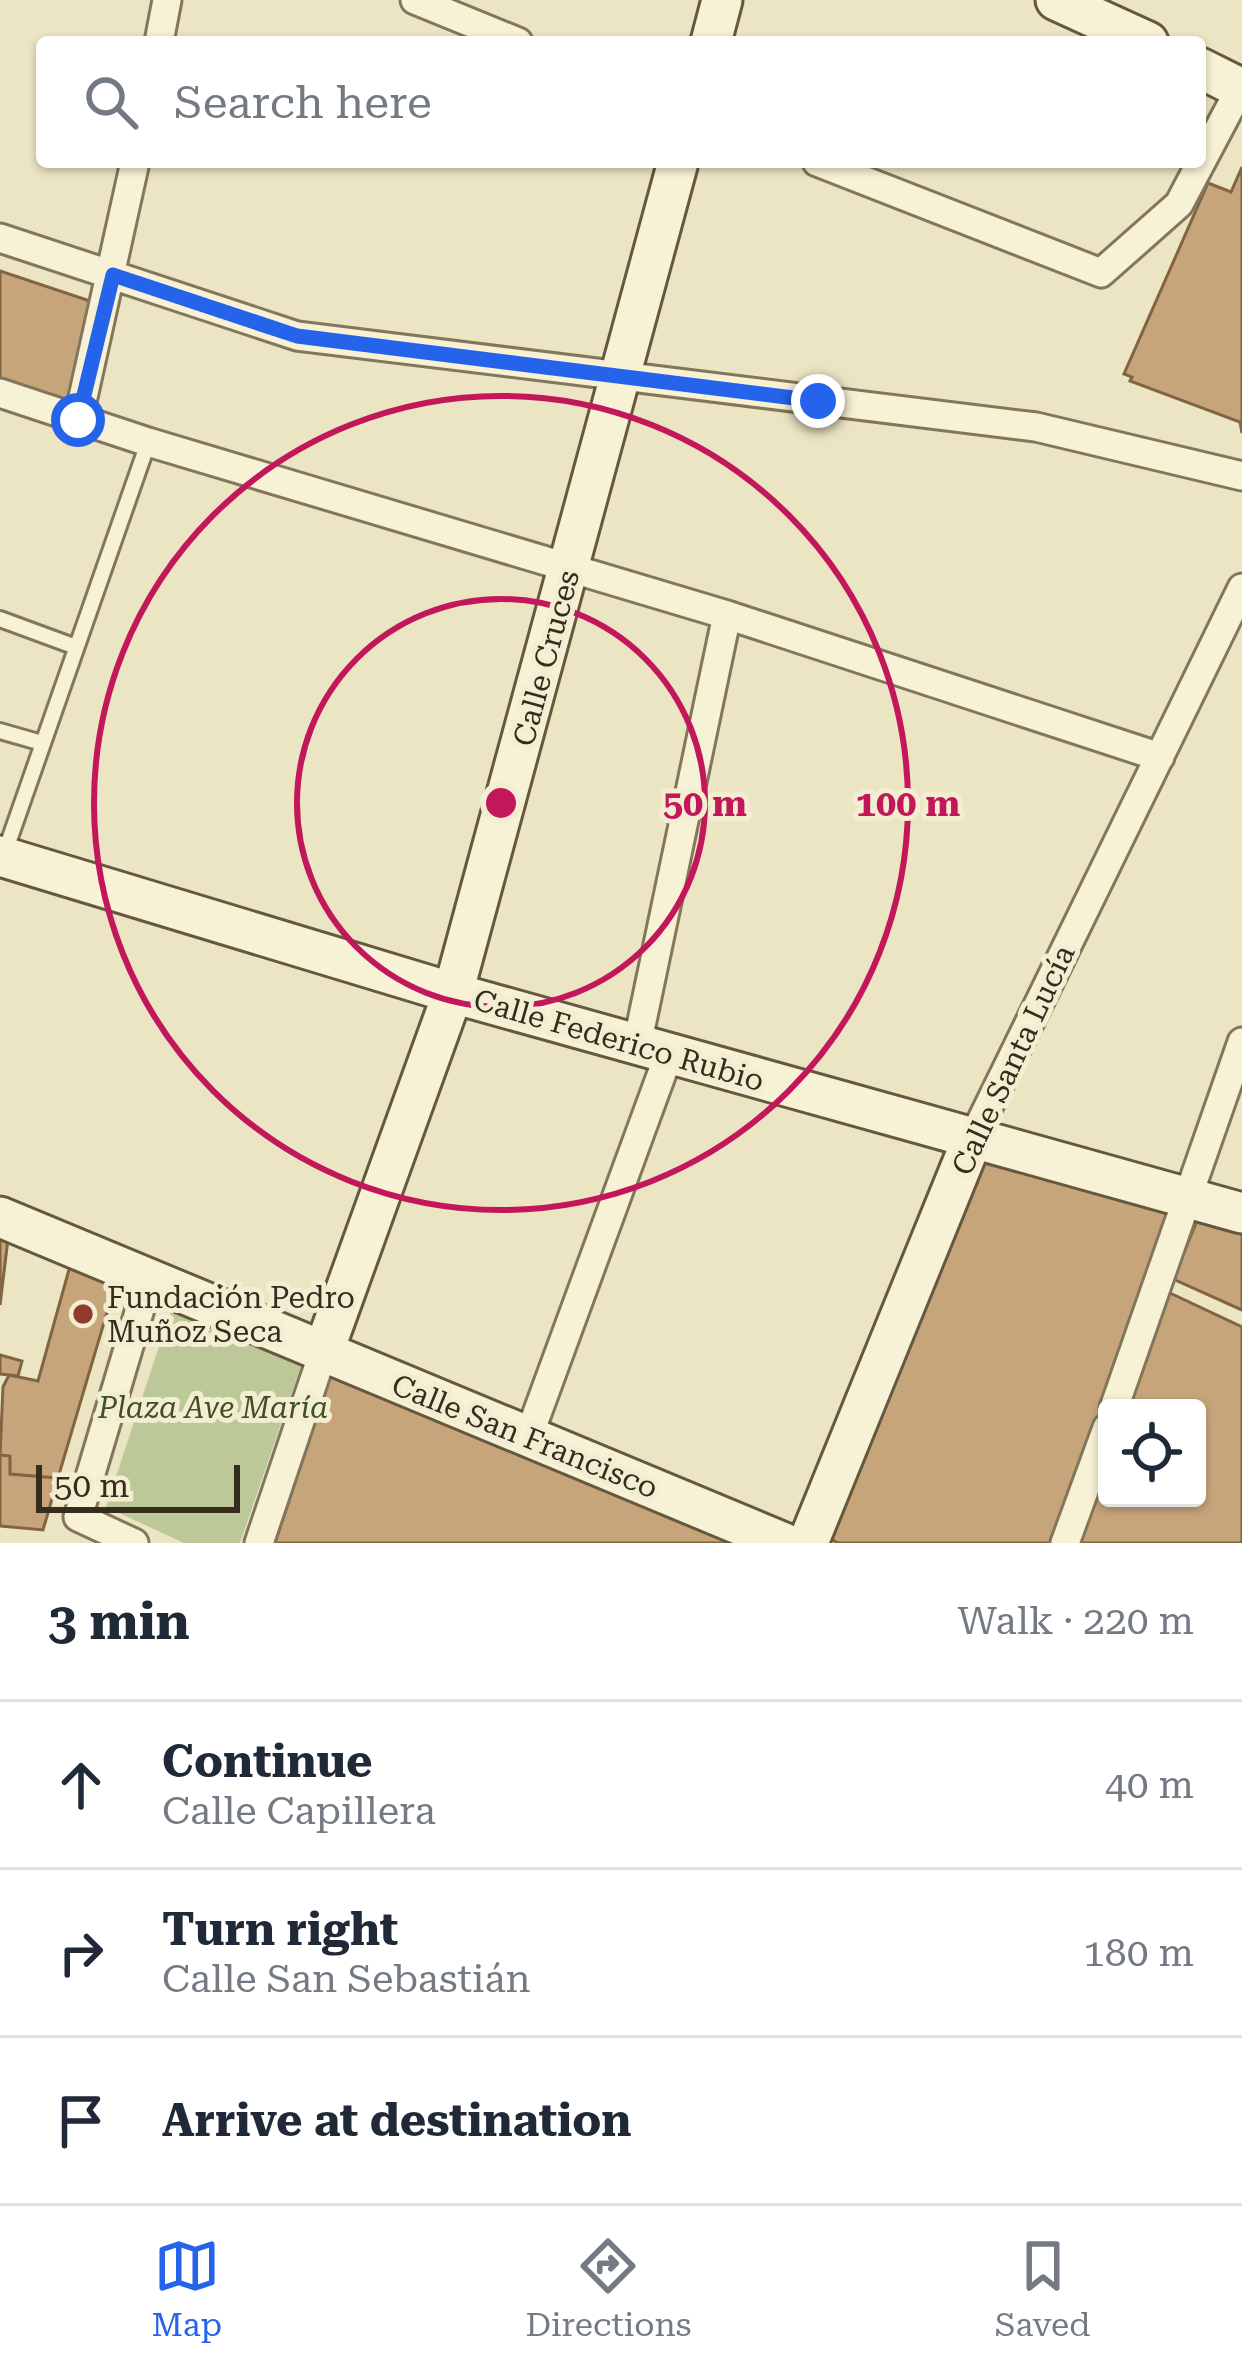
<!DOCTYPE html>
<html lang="en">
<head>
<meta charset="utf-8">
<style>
  body { margin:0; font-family:"Roboto Serif",serif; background:#f6f6f7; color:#1f2937 }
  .controls { position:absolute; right:36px; bottom:36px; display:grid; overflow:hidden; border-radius:12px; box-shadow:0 3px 9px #0004 }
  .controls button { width:108px; height:108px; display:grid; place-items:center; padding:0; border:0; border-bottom:3px solid #e0e1e3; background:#fff; color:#1f2937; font:60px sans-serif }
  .scale { position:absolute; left:36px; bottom:30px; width:204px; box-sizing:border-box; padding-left:12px; border:6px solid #352c1e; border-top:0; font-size:33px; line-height:42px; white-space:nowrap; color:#352c1e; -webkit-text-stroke:9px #f3eed2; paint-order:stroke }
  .stop { position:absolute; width:36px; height:36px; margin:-27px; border:9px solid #2563eb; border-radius:50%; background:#fff }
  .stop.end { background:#2563eb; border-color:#fff; box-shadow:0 3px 12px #0008 }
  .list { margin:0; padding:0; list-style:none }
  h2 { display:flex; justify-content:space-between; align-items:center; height:156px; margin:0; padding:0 48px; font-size:51px }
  h2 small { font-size:39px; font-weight:400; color:#747a83 }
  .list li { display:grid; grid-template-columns:78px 1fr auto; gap:36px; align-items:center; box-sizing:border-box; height:168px; padding:0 48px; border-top:3px solid #e0e1e3 }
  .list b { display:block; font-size:45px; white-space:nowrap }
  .list p { margin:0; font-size:39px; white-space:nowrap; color:#747a83 }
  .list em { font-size:39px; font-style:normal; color:#747a83 }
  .icon { flex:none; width:66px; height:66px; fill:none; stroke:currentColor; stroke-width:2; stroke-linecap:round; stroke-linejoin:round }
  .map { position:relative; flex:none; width:1242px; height:1543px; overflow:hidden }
  .search { position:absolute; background:#fff; box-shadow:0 3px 9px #0004; left:36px; right:36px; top:36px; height:132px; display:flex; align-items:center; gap:30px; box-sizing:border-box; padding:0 42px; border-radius:12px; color:#747a83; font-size:45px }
  .sheet { height:660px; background:#fff }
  nav { display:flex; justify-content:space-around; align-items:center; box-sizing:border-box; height:168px; border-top:3px solid #e0e1e3; background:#fff; font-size:33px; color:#747a83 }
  nav a { display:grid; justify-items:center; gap:6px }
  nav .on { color:#2563eb }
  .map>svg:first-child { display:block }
  .green { fill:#bcc898 }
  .building { fill:#c7a57b; stroke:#826442; stroke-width:3 }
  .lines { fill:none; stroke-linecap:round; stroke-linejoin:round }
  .lane-casing { stroke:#84765b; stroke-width:20 }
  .street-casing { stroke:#84765b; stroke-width:33 }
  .secondary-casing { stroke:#66583e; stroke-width:45 }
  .lane { stroke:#f7f1d5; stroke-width:14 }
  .street { stroke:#f7f1d5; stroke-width:27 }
  .secondary { stroke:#f7f1d5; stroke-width:39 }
  .route { stroke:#2563eb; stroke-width:15 }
  .ring { fill:none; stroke:#c2185b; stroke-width:6 }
  .poi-dot { fill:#903b2e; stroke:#f3eed2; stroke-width:4.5 }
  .labels { text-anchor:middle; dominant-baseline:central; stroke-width:10; stroke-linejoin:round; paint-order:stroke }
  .street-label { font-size:30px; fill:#352c1e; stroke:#f3eed2 }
  .poi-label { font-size:30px; fill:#352c1e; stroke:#f3eed2; text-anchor:start }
  .park-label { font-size:30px; font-style:italic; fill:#405026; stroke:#f3eed2 }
  .centre { fill:#c2185b; stroke:#f3eed2; stroke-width:6 }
  .ring-label { font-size:36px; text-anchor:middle; font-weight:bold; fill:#c2185b; stroke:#f3eed2; stroke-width:10; stroke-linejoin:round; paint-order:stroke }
</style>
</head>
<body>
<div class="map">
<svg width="1242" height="1543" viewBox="0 0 1242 1543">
  <rect width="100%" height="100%" fill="#ebe5c3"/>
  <path class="green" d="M171,1310L302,1363L240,1543H184L106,1507Z"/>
  <path class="building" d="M1242,167V433L1240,422L1130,381L1132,377L1124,374L1208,183L1231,192Z
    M0,271L93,302L67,408L0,384Z
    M979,1149L1181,1210L1051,1543H838L823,1535Z
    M1199,1216L1242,1227V1310L1173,1279Z
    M0,1238L8,1239L0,1305Z
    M70,1266L116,1282L58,1478L10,1474V1456L0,1455L3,1387L9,1375L38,1381Z
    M1170,1293L1242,1327V1543H1079L1107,1465V1498H1197V1408H1128Z
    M0,1355L22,1361L18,1376L0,1374Z
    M332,1371L738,1543H275Z
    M0,1455L10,1456V1474L58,1478L43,1530L0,1526Z"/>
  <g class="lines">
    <defs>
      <path id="lane" d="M0,619L76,647
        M0,731L42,743
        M5,852L148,443"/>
      <path id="street" d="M415,0L518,42
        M159,42L167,0
        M817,162L1101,273L1179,204L1242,85
        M0,238L297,336L1036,427L1242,476
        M0,393L148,442L727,615L1160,757
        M78,420L135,162
        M637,1045L727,615
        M972,1140L1242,588
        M1114,1408L1242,1042
        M528,1438L669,1054
        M134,1543L78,1517L148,1282
        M259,1543L323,1353
        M1065,1543L1107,1428"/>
      <path id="secondary" d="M1056,0L1148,42
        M711,42L722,0
        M1200,68L1242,89
        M0,856L453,993L1242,1213
        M0,1217L784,1543
        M323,1353L453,993L678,162
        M808,1543L972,1140"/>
    </defs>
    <use href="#lane" class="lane-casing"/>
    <use href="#street" class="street-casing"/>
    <use href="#secondary" class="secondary-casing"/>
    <use href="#lane" class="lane"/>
    <use href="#street" class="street"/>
    <use href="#secondary" class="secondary"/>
  </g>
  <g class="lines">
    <path class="route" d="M78,420L113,275L297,336L818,401"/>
  </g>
  <g class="ring">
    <circle cx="501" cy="803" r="204"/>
    <circle cx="501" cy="803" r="407"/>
  </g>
  <circle class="poi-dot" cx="83" cy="1314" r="12"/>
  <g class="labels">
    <g class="street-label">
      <text transform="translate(546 658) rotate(-75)">Calle Cruces</text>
      <text transform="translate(619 1040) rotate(16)">Calle Federico Rubio</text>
      <text transform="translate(1013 1060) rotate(-65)">Calle Santa Lucía</text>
      <text transform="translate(525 1436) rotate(22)">Calle San Francisco</text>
    </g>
    <g class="poi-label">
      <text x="107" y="1297">Fundación Pedro<tspan x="107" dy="34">Muñoz Seca</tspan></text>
    </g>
    <g class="park-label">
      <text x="213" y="1407">Plaza Ave María</text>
    </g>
  </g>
  <circle cx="501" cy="803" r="18" class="centre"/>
  <g class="ring-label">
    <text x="705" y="816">50 m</text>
    <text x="908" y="816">100 m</text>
  </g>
</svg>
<div class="controls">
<button><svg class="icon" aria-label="locate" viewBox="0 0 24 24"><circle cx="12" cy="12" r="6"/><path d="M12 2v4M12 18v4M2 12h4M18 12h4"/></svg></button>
</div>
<div class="scale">50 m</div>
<div class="stop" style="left:78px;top:420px"></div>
<div class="stop end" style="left:818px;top:401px"></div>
<div class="search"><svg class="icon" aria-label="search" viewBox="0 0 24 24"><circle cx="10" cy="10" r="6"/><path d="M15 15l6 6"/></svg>Search here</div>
</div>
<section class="sheet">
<h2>3 min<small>Walk · 220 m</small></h2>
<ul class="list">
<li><svg class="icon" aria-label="ahead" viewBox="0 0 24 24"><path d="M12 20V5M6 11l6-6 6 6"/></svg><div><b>Continue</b><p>Calle Capillera</p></div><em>40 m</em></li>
<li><svg class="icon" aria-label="right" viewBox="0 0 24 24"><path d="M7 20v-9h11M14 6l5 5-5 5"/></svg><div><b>Turn right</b><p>Calle San Sebastián</p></div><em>180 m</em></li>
<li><svg class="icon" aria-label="arrive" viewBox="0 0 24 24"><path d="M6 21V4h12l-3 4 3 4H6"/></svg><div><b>Arrive at destination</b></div></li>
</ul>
</section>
<nav>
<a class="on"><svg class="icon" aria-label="map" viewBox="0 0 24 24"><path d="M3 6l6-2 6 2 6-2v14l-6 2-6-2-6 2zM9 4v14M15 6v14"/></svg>Map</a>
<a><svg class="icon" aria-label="directions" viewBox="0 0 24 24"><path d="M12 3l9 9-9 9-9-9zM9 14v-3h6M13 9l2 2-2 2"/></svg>Directions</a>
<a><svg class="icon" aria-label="saved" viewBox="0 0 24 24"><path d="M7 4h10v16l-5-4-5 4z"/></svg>Saved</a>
</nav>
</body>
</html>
